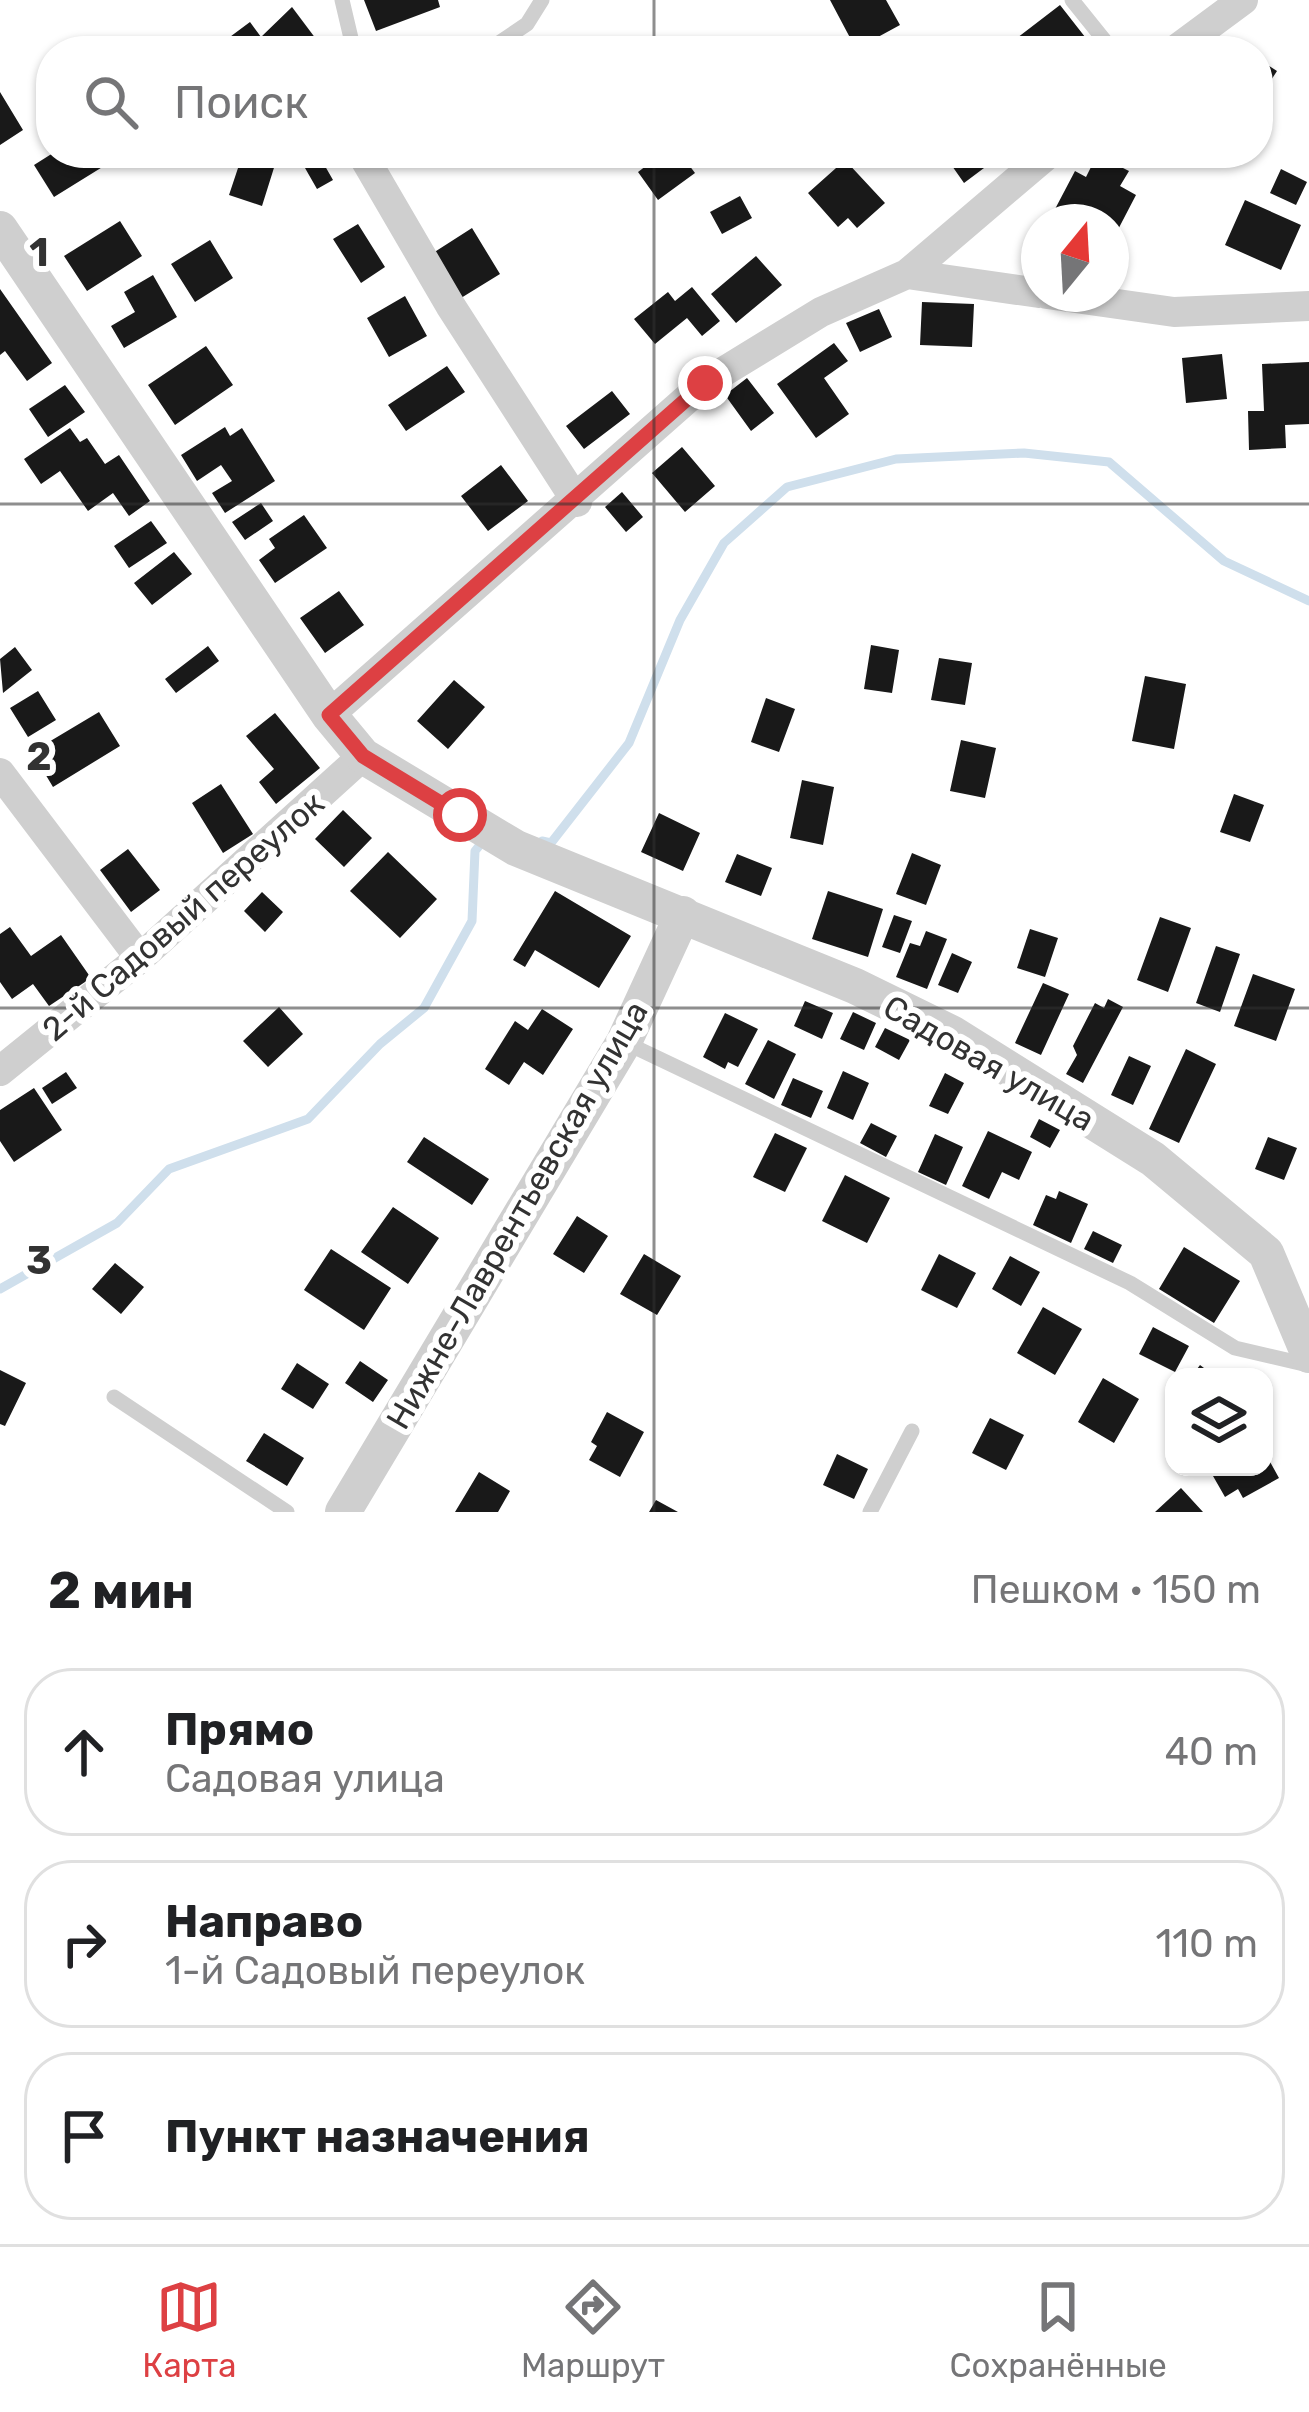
<!DOCTYPE html>
<html lang="ru">
<head>
<meta charset="utf-8">
<style>
  body { margin:0; font-family:Rubik,sans-serif; background:#f2f2f2; color:#202124 }
  .controls { position:absolute; right:36px; bottom:36px; display:grid; overflow:hidden; border-radius:24px; box-shadow:0 3px 9px #0004 }
  .controls button { width:108px; height:108px; display:grid; place-items:center; padding:0; border:0; border-bottom:3px solid #e0e0e0; background:#fff; color:#202124; font:60px sans-serif }
  .compass { position:absolute; left:1021px; top:204px; width:108px; height:108px; border-radius:50%; background:#fff; box-shadow:0 3px 9px #0004; rotate:18deg }
  .stop { position:absolute; width:36px; height:36px; margin:-27px; border:9px solid #dd4043; border-radius:50%; background:#fff }
  .stop.end { background:#dd4043; border-color:#fff; box-shadow:0 3px 12px #0008 }
  .list { margin:0; padding:0; list-style:none }
  h2 { display:flex; justify-content:space-between; align-items:center; height:156px; margin:0; padding:0 48px; font-size:51px }
  h2 small { font-size:39px; font-weight:400; color:#757577 }
  .list li { display:grid; grid-template-columns:78px 1fr auto; gap:36px; align-items:center; box-sizing:border-box; height:168px; margin:0 24px 24px; padding:0 24px; border:3px solid #e0e0e0; border-radius:48px }
  .list b { display:block; font-size:45px; white-space:nowrap }
  .list p { margin:0; font-size:39px; white-space:nowrap; color:#757577 }
  .list em { font-size:39px; font-style:normal; color:#757577 }
  .icon { flex:none; width:66px; height:66px; fill:none; stroke:currentColor; stroke-width:2; stroke-linecap:round; stroke-linejoin:round }
  .map { position:relative; flex:none; width:1309px; height:1512px; overflow:hidden }
  .search { position:absolute; background:#fff; box-shadow:0 3px 9px #0004; left:36px; right:36px; top:36px; height:132px; display:flex; align-items:center; gap:30px; box-sizing:border-box; padding:0 42px; border-radius:48px; color:#757577; font-size:45px }
  .sheet { height:732px; background:#fff }
  nav { display:flex; justify-content:space-around; align-items:center; box-sizing:border-box; height:168px; border-top:3px solid #e0e0e0; background:#fff; font-size:33px; color:#757577 }
  nav a { display:grid; justify-items:center; gap:6px }
  nav .on { color:#dd4043 }
  .map>svg:first-child { display:block }
  .lines { fill:none; stroke-linecap:round; stroke-linejoin:round }
  .stream { stroke:#cfdfec; stroke-width:9 }
  .building { fill:#191919 }
  .service { stroke:#cfcfcf; stroke-width:15 }
  .minor { stroke:#cfcfcf; stroke-width:30 }
  .tertiary { stroke:#cfcfcf; stroke-width:36 }
  .route { stroke:#dd4043; stroke-width:15 }
  .grid { fill:none; stroke:#323232; stroke-width:3; stroke-opacity:0.55 }
  .labels { text-anchor:middle; dominant-baseline:central; stroke-width:12; stroke-linejoin:round; paint-order:stroke }
  .street-label { font-size:33px; fill:#323232; stroke:#fff }
  .grid-label { font-size:39px; text-anchor:middle; font-weight:bold; fill:#323232; stroke:#fff; stroke-width:12; stroke-linejoin:round; paint-order:stroke }
</style>
</head>
<body>
<div class="map">
<svg width="1309" height="1512" viewBox="0 0 1309 1512">
  <rect width="100%" height="100%" fill="#fff"/>
  <g class="lines">
    <path class="stream" d="M542,841L551,843L629,743L680,620L724,543L787,487L896,459L1024,453L1109,462L1224,561L1309,601
      M0,1289L117,1223L169,1169L308,1119L380,1044L424,1008L472,921L475,851L484,840"/>
  </g>
  <path class="building" d="M364,0H438L440,7L376,31Z
    M830,0H886L900,25L856,49Z
    M1060,5L1096,51H1000Z
    M292,7L325,51H285L280,45L272,51H211L250,22L261,37Z
    M1227,39L1246,51H1219Z
    M1258,59L1277,71L1258,100Z
    M0,92L23,130L0,145Z
    M53,153H125L54,197L34,165Z
    M243,153L278,155L262,206L229,195Z
    M663,153H680L695,173L658,200L638,172Z
    M943,153H992L996,159L964,183Z
    M1097,155L1129,171L1120,186L1136,195L1111,243V222H1074L1054,211L1075,171L1086,177Z
    M321,159L333,180L317,189L305,168Z
    M845,160L885,203L857,228L848,218L838,227L808,193Z
    M1281,169L1307,182L1296,205L1270,193Z
    M740,196L752,218L722,234L710,212Z
    M1245,200L1301,225L1281,270L1225,245Z
    M120,221L142,256L87,291L64,256Z
    M358,224L385,267L361,283L333,239Z
    M472,228L500,274L461,298L433,253Z
    M210,240L233,278L195,302L171,264Z
    M756,256L782,285L736,323L711,294Z
    M153,275L177,317L124,348L111,326L135,312L124,292Z
    M692,287L720,321L702,336L687,318L655,344L634,319L668,292L675,301Z
    M0,289L52,363L27,381L5,351L0,355Z
    M405,296L427,336L389,357L367,318Z
    M922,302L974,304L972,347L920,345Z
    M879,309L892,337L860,352L846,323Z
    M834,343L848,361L824,378L849,414L816,438L777,384Z
    M206,346L233,385L175,425L148,385Z
    M1222,354L1227,399L1186,403L1182,358Z
    M1309,362V424L1285,425L1286,448L1249,450L1248,411H1264L1262,364Z
    M447,366L465,392L406,431L388,405Z
    M747,378L774,413L751,431L725,395Z
    M65,385L85,412L48,437L29,409Z
    M612,391L630,414L584,449L566,426Z
    M225,427L230,436L242,428L275,481L225,513L212,493L232,481L221,465L197,481L181,455Z
    M70,428L80,442L87,438L105,464L119,455L150,501L129,516L113,493L88,511L60,471L41,484L24,459Z
    M682,447L715,486L685,512L652,473Z
    M501,465L528,501L488,531L461,496Z
    M622,492L643,517L626,532L605,507Z
    M261,503L273,521L245,540L232,522Z
    M304,515L327,548L275,583L259,560L275,548L269,539Z
    M151,521L167,543L129,568L114,546Z
    M174,552L192,574L152,605L134,583Z
    M339,591L364,625L325,653L300,618Z
    M871,645L899,650L892,693L864,689Z
    M208,646L219,661L176,693L165,679Z
    M15,647L32,670L3,693L0,659Z
    M939,658L972,663L965,705L931,700Z
    M1145,676L1186,684L1174,749L1132,741Z
    M454,680L485,707L448,749L417,721Z
    M38,691L56,720L28,737L10,708Z
    M766,698L795,709L779,752L751,742Z
    M99,712L120,746L53,787L32,752Z
    M275,713L320,768L276,804L259,782L274,769L246,736Z
    M961,740L996,748L985,798L950,791Z
    M802,780L834,787L823,845L790,838Z
    M221,784L253,834L223,853L192,803Z
    M1234,794L1264,805L1250,842L1220,832Z
    M343,810L372,838L344,867L315,839Z
    M659,813L700,833L683,871L641,852Z
    M128,849L160,890L131,912L100,870Z
    M388,852L437,899L400,938L350,891Z
    M912,853L941,865L926,905L896,894Z
    M737,854L772,868L761,896L725,882Z
    M555,891L631,936L599,988L535,950L525,967L513,960Z
    M828,891L883,909L868,957L812,939Z
    M262,892L283,912L265,932L244,911Z
    M894,915L912,921L900,953L882,947Z
    M1160,917L1191,928L1168,992L1137,980Z
    M10,927L31,956L61,935L91,978L49,1006L33,984L12,999L0,982V934Z
    M1030,929L1058,938L1045,977L1017,968Z
    M926,931L947,939L927,989L896,977L910,943L920,946Z
    M1216,946L1240,954L1220,1012L1196,1003Z
    M952,953L972,962L958,993L938,985Z
    M1253,974L1295,989L1276,1041L1234,1026Z
    M1043,983L1069,994L1041,1055L1015,1043Z
    M1108,999L1123,1007L1083,1083L1066,1074L1077,1055L1073,1046L1095,1003L1104,1008Z
    M805,1001L833,1013L822,1039L794,1026Z
    M279,1007L303,1034L268,1067L243,1041Z
    M542,1009L573,1029L543,1075L524,1062L509,1085L485,1069L515,1021L528,1030Z
    M853,1012L876,1023L864,1050L840,1039Z
    M725,1013L758,1029L738,1067L728,1062L725,1069L703,1057Z
    M885,1028L910,1040L899,1060L875,1047Z
    M768,1040L796,1054L774,1099L745,1084Z
    M1186,1049L1216,1064L1179,1143L1149,1129Z
    M1129,1056L1151,1066L1133,1105L1111,1095Z
    M843,1071L869,1083L853,1120L827,1108Z
    M66,1072L77,1088L52,1104L42,1088Z
    M945,1073L964,1083L948,1114L929,1106Z
    M793,1078L823,1091L811,1118L781,1105Z
    M34,1088L62,1130L14,1162L0,1141V1110Z
    M1039,1119L1060,1130L1050,1148L1030,1137Z
    M871,1123L897,1136L886,1157L860,1143Z
    M988,1131L1032,1152L1019,1180L1002,1172L989,1199L962,1186Z
    M775,1133L807,1148L785,1192L753,1177Z
    M935,1134L963,1147L946,1185L918,1172Z
    M424,1137L489,1179L472,1205L407,1162Z
    M1268,1137L1297,1148L1284,1180L1255,1169Z
    M845,1175L890,1198L867,1243L822,1221Z
    M1059,1191L1088,1204L1071,1243L1033,1225L1046,1195L1056,1199Z
    M393,1207L439,1238L408,1284L361,1252Z
    M577,1216L608,1236L584,1273L553,1254Z
    M1093,1231L1122,1245L1113,1263L1084,1249Z
    M1184,1247L1240,1281L1214,1323L1159,1289Z
    M331,1249L391,1288L364,1330L304,1290Z
    M644,1254L681,1276L657,1315L620,1294Z
    M939,1254L976,1273L957,1308L921,1290Z
    M1010,1256L1040,1272L1021,1306L992,1289Z
    M115,1263L144,1287L121,1314L92,1289Z
    M1043,1307L1082,1329L1055,1375L1017,1353Z
    M1153,1327L1189,1346L1175,1372L1139,1354Z
    M360,1361L388,1380L373,1402L345,1383Z
    M297,1363L329,1384L313,1409L281,1389Z
    M1200,1365L1216,1377H1191Z
    M0,1370L26,1383L5,1426L0,1424Z
    M1103,1378L1139,1399L1114,1443L1078,1422Z
    M607,1412L644,1432L620,1477L589,1460L597,1446L591,1442Z
    M990,1418L1024,1435L1006,1470L972,1453Z
    M264,1433L304,1458L287,1486L246,1461Z
    M1264,1451L1279,1478L1243,1498L1238,1489L1225,1497L1213,1476L1229,1467H1264Z
    M837,1454L868,1469L854,1499L823,1485Z
    M479,1472L510,1491L498,1512H455Z
    M1181,1488L1203,1512H1155Z
    M656,1500L678,1512H649Z"/>
  <g class="lines">
    <path class="service" d="M342,0L354,51
      M1072,0L1113,51
      M487,51L527,24L542,0
      M624,1042L1130,1283L1235,1348L1308,1365
      M114,1397L287,1512
      M870,1512L912,1431"/>
    <path class="minor" d="M1174,51L1243,0
      M362,154L450,305L577,502
      M907,274L1049,153
      M1047,294L1174,312L1309,306
      M329,715L705,383L821,312L907,274L1039,293
      M0,773L140,958
      M0,1071L140,958L363,756"/>
    <path class="tertiary" d="M0,229L329,715L363,756L516,848L855,986L953,1034L1153,1159L1266,1253L1309,1355
      M343,1512L624,1042L683,914"/>
  </g>
  <g class="lines">
    <path class="route" d="M460,815L363,756L329,715L705,383"/>
  </g>
  <path class="grid" d="M654,0V51M654,153V1512M0,504H1309M0,1008H1309"/>
  <g class="labels">
    <g class="street-label">
      <text transform="translate(183 916) rotate(-41)">2-й Садовый переулок</text>
      <text transform="translate(989 1063) rotate(30)">Садовая улица</text>
      <text transform="translate(517 1215) rotate(-60)">Нижне-Лаврентьевская улица</text>
    </g>
  </g>
  <g class="grid-label">
    <text x="39" y="266">1</text>
    <text x="39" y="770">2</text>
    <text x="39" y="1274">3</text>
  </g>
</svg>
<div class="controls">
<button><svg class="icon" aria-label="layers" viewBox="0 0 24 24"><path d="M12 4l9 5-9 5-9-5zM3 14l9 5 9-5"/></svg></button>
</div>
<svg class="compass" viewBox="-18 -18 36 36"><path d="M0-13l5 13h-10z" fill="#e53935"/><path d="M0 13l5-13h-10z" fill="#757577"/></svg>
<div class="stop" style="left:460px;top:815px"></div>
<div class="stop end" style="left:705px;top:383px"></div>
<div class="search"><svg class="icon" aria-label="search" viewBox="0 0 24 24"><circle cx="10" cy="10" r="6"/><path d="M15 15l6 6"/></svg>Поиск</div>
</div>
<section class="sheet">
<h2>2 мин<small>Пешком · 150 m</small></h2>
<ul class="list">
<li><svg class="icon" aria-label="ahead" viewBox="0 0 24 24"><path d="M12 20V5M6 11l6-6 6 6"/></svg><div><b>Прямо</b><p>Садовая улица</p></div><em>40 m</em></li>
<li><svg class="icon" aria-label="right" viewBox="0 0 24 24"><path d="M7 20v-9h11M14 6l5 5-5 5"/></svg><div><b>Направо</b><p>1-й Садовый переулок</p></div><em>110 m</em></li>
<li><svg class="icon" aria-label="arrive" viewBox="0 0 24 24"><path d="M6 21V4h12l-3 4 3 4H6"/></svg><div><b>Пункт назначения</b></div></li>
</ul>
</section>
<nav>
<a class="on"><svg class="icon" aria-label="map" viewBox="0 0 24 24"><path d="M3 6l6-2 6 2 6-2v14l-6 2-6-2-6 2zM9 4v14M15 6v14"/></svg>Карта</a>
<a><svg class="icon" aria-label="directions" viewBox="0 0 24 24"><path d="M12 3l9 9-9 9-9-9zM9 14v-3h6M13 9l2 2-2 2"/></svg>Маршрут</a>
<a><svg class="icon" aria-label="saved" viewBox="0 0 24 24"><path d="M7 4h10v16l-5-4-5 4z"/></svg>Сохранённые</a>
</nav>
</body>
</html>
